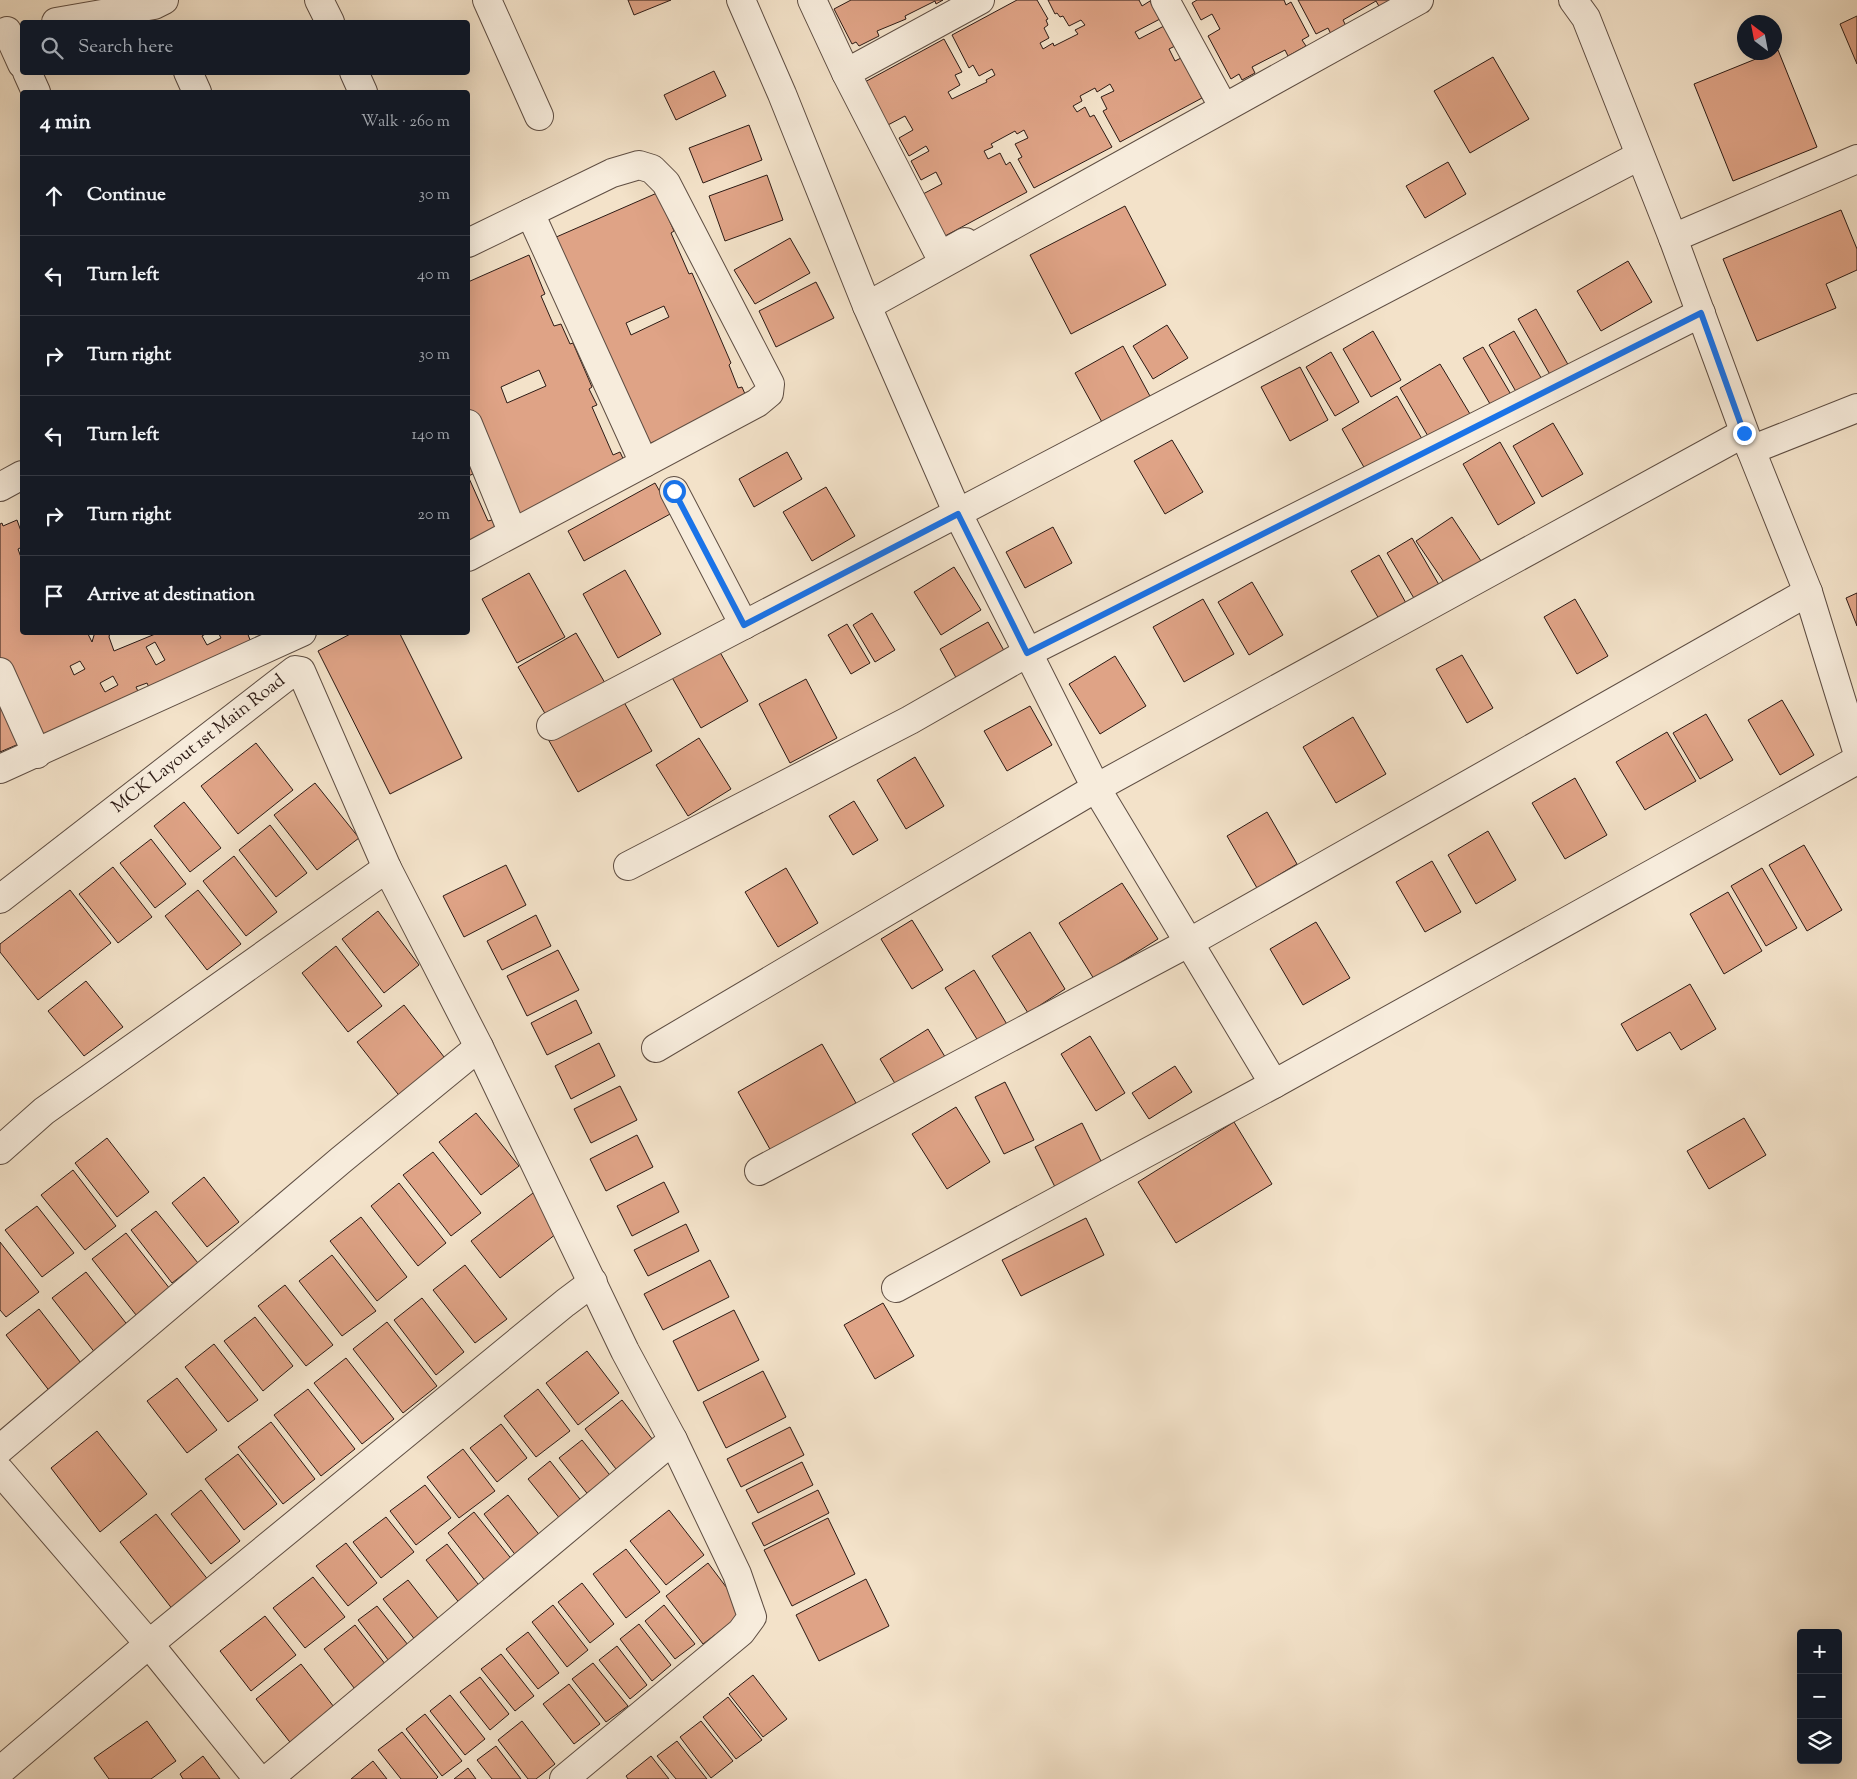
<!DOCTYPE html>
<html lang="en">
<head>
<meta charset="utf-8">
<style>
  body { margin:0; font-family:"Sorts Mill Goudy",serif; background:#242831; color:#f1f3f6 }
  .controls { position:absolute; right:15px; bottom:15px; display:grid; overflow:hidden; border-radius:5px; box-shadow:0 5px 20px #0002 }
  .controls button { width:45px; height:45px; display:grid; place-items:center; padding:0; border:0; border-bottom:1px solid #363941; background:#171b24; color:#f1f3f6; font:25px sans-serif }
  .compass { position:absolute; left:1737px; top:15px; width:45px; height:45px; border-radius:50%; background:#171b24; box-shadow:0 5px 20px #0002; rotate:328deg }
  .stop { position:absolute; width:15px; height:15px; margin:-11px; border:4px solid #1a73e8; border-radius:50%; background:#fff }
  .stop.end { background:#1a73e8; border-color:#fff; box-shadow:0 1px 5px #0008 }
  .list { margin:0; padding:0; list-style:none }
  h2 { display:flex; justify-content:space-between; align-items:center; height:65px; margin:0; padding:0 20px; font-size:21px }
  h2 small { font-size:16px; font-weight:400; color:#9ea1a6 }
  .list li { display:grid; grid-template-columns:32px 1fr auto; gap:15px; align-items:center; box-sizing:border-box; height:80px; padding:0 20px; border-top:1px solid #363941 }
  .list b { display:block; font-size:19px; white-space:nowrap }
  .list em { font-size:16px; font-style:normal; color:#9ea1a6 }
  .icon { flex:none; width:28px; height:28px; fill:none; stroke:currentColor; stroke-width:2; stroke-linecap:round; stroke-linejoin:round }
  .map { position:relative; flex:none; width:1857px; height:1779px; overflow:hidden }
  .search { position:absolute; background:#171b24; box-shadow:0 5px 20px #0002; left:20px; top:20px; width:450px; height:55px; display:flex; align-items:center; gap:12px; box-sizing:border-box; padding:0 18px; border-radius:5px; color:#9ea1a6; font-size:19px }
  .panel { position:absolute; background:#171b24; box-shadow:0 5px 20px #0002; left:20px; top:90px; width:450px; height:545px; border-radius:5px }
  .map>svg:first-child { display:block }
  .building { fill:#dfa386; stroke:#2d1b15; fill-rule:evenodd }
  .lines { fill:none; stroke-linecap:round; stroke-linejoin:round }
  .minor-casing { stroke:#5e4d42; stroke-width:30 }
  .minor { stroke:#f7ecdc; stroke-width:28 }
  .route { stroke:#1a73e8; stroke-width:6 }
  .labels { text-anchor:middle; dominant-baseline:central; stroke-width:5; stroke-linejoin:round; paint-order:stroke }
  .street-label { font-size:18px; fill:#2d1b15; stroke:#f7ecdc }
</style>
</head>
<body>
<div class="map">
<svg width="1857" height="1779" viewBox="0 0 1857 1779">
  <rect width="100%" height="100%" fill="#f3e2c9"/>
  <filter id="stains"><feTurbulence type="fractalNoise" baseFrequency=".004" numOctaves="4"/><feColorMatrix values="0 0 0 0 .2 0 0 0 0 .09 0 0 0 0 .02 0 0 0 .5 -.17"/></filter>
  <radialGradient id="worn" r=".72"><stop offset=".6" stop-color="#630" stop-opacity="0"/><stop offset="1" stop-color="#630" stop-opacity=".3"/></radialGradient>
  <path class="building" d="M628,0H671L634,15Z
    M851,0H943L936,4L935,1L905,16L906,19L877,31L879,36L859,46L856,42L852,44L834,9Z
    M1017,0H1037L1048,19L1046,20L1048,25L1044,28L1049,38L1040,43L1043,49L1053,43L1054,46L1078,34L1075,30L1085,25L1081,20L1069,26L1063,16L1060,17L1057,13L1055,14L1048,0H1139L1142,6L1150,1L1160,19L1135,32L1139,39L1164,26L1175,46L1169,49L1175,61L1181,58L1202,98L1120,142L1103,111L1107,109L1101,97L1114,91L1110,84L1097,92L1095,88L1080,96L1082,101L1073,106L1077,112L1085,107L1090,117L1094,115L1112,147L1034,188L1018,159L1022,157L1015,144L1028,138L1024,130L1017,134L1015,131L991,144L993,147L984,151L988,159L1000,153L1006,165L1010,162L1027,192L945,236L923,194L942,184L936,172L921,180L911,161L929,151L926,146L909,156L899,138L913,130L905,116L886,126L863,83L944,39L962,72L955,75L960,85L948,92L952,99L987,82L986,80L995,75L992,69L979,76L973,65L969,68L952,35Z
    M1197,0H1284L1286,5L1291,2L1309,36L1302,40L1306,46L1288,56L1285,50L1252,67L1255,73L1242,80L1239,74L1231,79L1208,36L1220,29L1212,14L1201,20L1192,3Z
    M1298,0H1396L1380,8L1376,1L1343,20L1346,26L1331,34L1328,28L1316,34Z
    M1857,16V64L1840,24Z
    M1778,50L1817,147L1733,181L1694,84Z
    M1493,57L1529,119L1470,153L1434,91Z
    M714,71L726,96L676,120L664,95Z
    M749,125L762,160L703,183L689,148Z
    M1448,162L1466,194L1425,218L1406,186Z
    M767,175L783,220L725,241L709,196Z
    M657,193L674,231L671,233L689,274L692,273L731,363L729,365L738,388L742,387L748,401L644,446L554,238ZM664,306L669,317L631,335L626,323Z
    M1125,206L1166,285L1071,334L1030,255Z
    M1841,210L1857,249V270L1826,284L1836,308L1757,341L1723,259Z
    M790,238L810,273L755,304L734,270Z
    M529,255L545,294L541,296L554,326L561,324L570,344L573,343L592,387L589,389L597,405L592,407L613,455L620,452L628,469L521,516L509,489L487,451L468,406V282ZM539,370L546,386L507,403L501,387Z
    M1628,261L1652,302L1601,331L1577,291Z
    M816,282L834,318L776,347L759,311Z
    M1536,309L1570,368L1552,378L1518,319Z
    M1167,325L1188,358L1153,379L1133,346Z
    M1373,331L1401,380L1371,397L1343,349Z
    M1514,331L1547,388L1522,402L1489,345Z
    M1123,346L1151,398L1103,424L1075,373Z
    M1483,347L1513,398L1493,409L1463,358Z
    M1331,352L1359,402L1335,416L1306,367Z
    M1440,364L1473,419L1432,443L1400,388Z
    M1300,367L1328,420L1290,441L1261,387Z
    M1397,396L1425,444L1369,476L1342,429Z
    M1553,423L1583,474L1542,497L1513,446Z
    M1172,440L1203,492L1165,514L1134,461Z
    M1500,442L1535,503L1498,525L1463,464Z
    M787,452L802,479L754,507L739,479Z
    M468,461L473,474L468,476L488,521L492,520L499,537L468,551Z
    M655,483L672,513L584,561L568,531Z
    M826,487L855,536L812,561L783,512Z
    M1452,517L1483,564L1448,588L1416,541Z
    M17,520L22,534V547L18,549L22,560V632H87L92,642L95,632H110L109,637L114,651L160,632H209L202,636L207,645L221,638L218,632H247L252,645L152,694L147,683L136,687L141,698L41,736L8,661L2,665L0,661V524L2,523L3,526ZM155,642L165,660L156,665L146,647ZM80,661L85,669L74,675L70,666ZM113,676L118,685L105,692L100,683Z
    M1053,527L1072,563L1025,588L1006,552Z
    M1412,538L1442,590L1418,605L1387,553Z
    M1379,555L1406,603L1379,619L1351,571Z
    M954,567L981,610L941,635L914,592Z
    M625,570L661,634L618,658L583,594Z
    M529,573L565,637L517,663L482,599Z
    M1252,582L1283,635L1249,655L1218,602Z
    M1857,593V626L1846,598Z
    M1203,599L1234,654L1184,682L1153,627Z
    M1575,599L1608,656L1577,674L1544,617Z
    M872,613L895,650L875,662L853,625Z
    M988,622L1007,656L959,683L940,649Z
    M847,624L870,663L851,674L828,635Z
    M354,632H399L462,758L390,794L318,651Z
    M576,633L605,683L547,717L518,667Z
    M717,647L748,701L701,728L670,674Z
    M1462,655L1493,708L1467,723L1436,669Z
    M1115,656L1146,706L1100,734L1069,684Z
    M806,679L837,738L790,763L759,704Z
    M0,695L21,743L0,752Z
    M621,697L652,751L578,792L548,739Z
    M1782,700L1814,755L1780,775L1748,720Z
    M1030,706L1052,745L1007,771L984,731Z
    M1706,714L1733,760L1700,779L1673,733Z
    M1353,717L1386,774L1336,803L1303,747Z
    M1667,732L1696,781L1645,810L1616,762Z
    M699,738L731,789L688,816L656,765Z
    M256,743L293,790L238,834L201,786Z
    M915,757L944,806L906,829L877,780Z
    M1575,778L1607,835L1565,859L1532,803Z
    M315,783L359,838L317,870L274,815Z
    M854,801L878,840L853,855L829,816Z
    M184,802L221,848L190,872L154,826Z
    M1267,812L1297,864L1257,888L1227,836Z
    M270,825L307,873L276,897L239,850Z
    M1488,831L1516,880L1476,904L1448,855Z
    M151,839L186,884L155,908L120,863Z
    M1804,845L1842,910L1807,931L1769,865Z
    M234,856L277,912L246,936L203,881Z
    M1432,861L1461,912L1425,932L1396,882Z
    M506,865L526,905L464,937L443,896Z
    M113,867L152,917L118,943L79,894Z
    M786,868L818,923L778,947L745,892Z
    M1762,868L1797,928L1766,946L1731,886Z
    M1122,883L1158,939L1094,979L1059,923Z
    M70,890L111,943L38,1000L0,952V944Z
    M198,890L241,944L207,970L165,916Z
    M1728,892L1762,951L1724,974L1690,914Z
    M378,911L419,965L384,993L342,939Z
    M536,915L551,946L502,970L487,941Z
    M912,920L943,970L912,989L881,939Z
    M1316,922L1350,978L1303,1005L1270,949Z
    M1030,932L1065,989L1028,1013L992,956Z
    M336,946L382,1006L348,1032L302,973Z
    M558,950L579,990L527,1016L507,976Z
    M974,970L1008,1026L980,1044L945,988Z
    M86,981L123,1027L84,1056L48,1011Z
    M1690,984L1716,1029L1681,1050L1670,1032L1637,1051L1621,1024Z
    M576,1000L592,1033L547,1055L531,1023Z
    M404,1005L451,1066L405,1103L357,1042Z
    M928,1029L947,1060L899,1090L880,1059Z
    M1090,1036L1125,1093L1096,1111L1061,1054Z
    M599,1043L615,1076L571,1099L555,1066Z
    M822,1044L856,1103L771,1151L738,1092Z
    M1175,1066L1192,1092L1149,1119L1132,1093Z
    M1005,1082L1034,1140L1004,1154L975,1097Z
    M620,1086L637,1120L591,1143L574,1109Z
    M956,1107L990,1162L947,1189L912,1134Z
    M476,1113L519,1166L481,1195L439,1142Z
    M1744,1118L1766,1155L1709,1189L1687,1151Z
    M1234,1122L1272,1184L1176,1243L1138,1182Z
    M1082,1123L1105,1169L1058,1193L1035,1147Z
    M637,1135L653,1167L606,1191L590,1159Z
    M107,1138L149,1192L117,1217L75,1163Z
    M433,1152L481,1213L451,1236L403,1175Z
    M73,1170L116,1226L85,1250L41,1195Z
    M204,1177L239,1222L207,1247L172,1203Z
    M664,1182L679,1212L632,1236L617,1206Z
    M399,1183L446,1243L418,1266L371,1206Z
    M533,1193L561,1230L500,1278L471,1241Z
    M37,1206L74,1253L42,1277L5,1230Z
    M156,1211L198,1263L172,1283L131,1230Z
    M361,1217L407,1277L377,1301L330,1241Z
    M1086,1218L1104,1255L1021,1296L1002,1260Z
    M686,1224L699,1251L648,1276L634,1250Z
    M126,1233L174,1294L140,1320L92,1259Z
    M0,1242L39,1292L6,1317L0,1310Z
    M332,1255L376,1311L342,1336L299,1281Z
    M710,1260L729,1297L663,1330L644,1294Z
    M465,1265L507,1319L475,1343L433,1290Z
    M86,1272L129,1327L96,1354L52,1298Z
    M285,1285L333,1345L306,1366L258,1306Z
    M422,1298L464,1352L436,1375L394,1320Z
    M883,1303L914,1356L875,1379L844,1325Z
    M39,1309L84,1367L51,1393L6,1335Z
    M734,1310L759,1360L698,1391L673,1341Z
    M255,1317L293,1366L263,1391L224,1341Z
    M387,1322L437,1386L403,1413L353,1349Z
    M214,1344L258,1400L228,1422L185,1367Z
    M587,1351L619,1393L578,1425L546,1383Z
    M346,1358L394,1419L362,1444L314,1383Z
    M763,1371L786,1417L726,1448L703,1402Z
    M177,1378L217,1430L187,1453L147,1401Z
    M308,1389L355,1449L321,1476L274,1415Z
    M538,1389L570,1431L536,1457L504,1416Z
    M622,1400L653,1440L616,1469L585,1429Z
    M271,1422L315,1479L283,1504L238,1447Z
    M501,1424L527,1458L497,1482L470,1448Z
    M790,1427L804,1455L741,1487L727,1459Z
    M97,1431L147,1494L100,1532L51,1468Z
    M582,1440L613,1479L590,1497L559,1458Z
    M463,1449L495,1491L459,1518L427,1477Z
    M238,1454L277,1504L244,1530L205,1479Z
    M550,1461L583,1503L561,1520L528,1479Z
    M802,1462L813,1485L758,1513L746,1490Z
    M425,1485L451,1518L416,1545L390,1511Z
    M201,1490L240,1541L211,1564L171,1514Z
    M818,1490L829,1513L764,1546L752,1523Z
    M508,1495L541,1537L517,1557L484,1514Z
    M669,1510L704,1555L666,1585L630,1541Z
    M474,1512L517,1566L490,1587L448,1533Z
    M156,1514L213,1586L177,1615L120,1542Z
    M386,1517L414,1552L381,1578L353,1542Z
    M828,1518L855,1574L792,1606L764,1550Z
    M346,1543L377,1583L348,1606L316,1566Z
    M447,1544L485,1593L464,1609L426,1560Z
    M626,1549L660,1592L626,1618L593,1574Z
    M708,1563L745,1612L703,1644L666,1596Z
    M313,1577L345,1617L305,1648L273,1608Z
    M866,1579L889,1626L819,1661L796,1615Z
    M408,1580L441,1622L416,1641L383,1599Z
    M582,1583L614,1624L590,1643L558,1602Z
    M553,1605L588,1650L567,1667L532,1622Z
    M664,1605L695,1644L675,1659L645,1621Z
    M377,1606L412,1650L392,1665L358,1620Z
    M265,1616L296,1655L251,1691L220,1651Z
    M639,1624L671,1665L652,1681L620,1639Z
    M355,1625L389,1669L358,1693L324,1649Z
    M528,1632L559,1673L538,1689L506,1649Z
    M617,1646L647,1685L630,1699L599,1660Z
    M501,1654L534,1696L515,1711L481,1669Z
    M593,1663L628,1706L606,1722L572,1679Z
    M301,1664L337,1711L293,1746L256,1699Z
    M753,1675L787,1719L763,1737L729,1694Z
    M480,1677L509,1714L490,1730L460,1692Z
    M569,1684L600,1724L574,1744L543,1704Z
    M450,1695L485,1739L465,1755L430,1711Z
    M728,1697L762,1740L736,1759L703,1717Z
    M425,1714L462,1761L442,1776L406,1729Z
    M147,1721L176,1761L151,1779H109L94,1758Z
    M522,1721L555,1764L536,1779H528L498,1740Z
    M701,1721L733,1761L711,1778L680,1737Z
    M402,1732L438,1777L436,1779H401L378,1750Z
    M677,1741L707,1779H676L657,1756Z
    M496,1746L521,1779H492L477,1760Z
    M203,1756L220,1779H183L180,1774Z
    M651,1756L669,1779H628L626,1776Z
    M373,1761L387,1779H351Z
    M468,1768L476,1779H454Z"/>
  <g class="lines">
    <defs>
      <g id="minor">
        <path d="M319,0L330,22"/>
        <path d="M487,0L539,116"/>
        <path d="M741,0L782,94L867,306L1419,0"/>
        <path d="M812,0L846,73"/>
        <path d="M1165,0L1219,99"/>
        <path d="M1573,0L1586,18L1673,238L1751,450L1808,592L1857,751"/>
        <path d="M56,22L154,5L164,0"/>
        <path d="M0,34L7,31L22,64"/>
        <path d="M27,72L36,92"/>
        <path d="M188,72L197,92"/>
        <path d="M354,72L363,92"/>
        <path d="M530,213L644,463"/>
        <path d="M1673,238L1857,159"/>
        <path d="M965,242L940,256L846,73L980,0"/>
        <path d="M468,243L612,173L639,165L652,169L666,183L770,384L769,393L757,403L468,557"/>
        <path d="M867,306L958,514L1096,788L1274,1084"/>
        <path d="M468,424L512,531"/>
        <path d="M1751,450L1857,408"/>
        <path d="M0,487L22,475"/>
        <path d="M674,491L744,625"/>
        <path d="M0,672L37,754"/>
        <path d="M551,726L1639,156"/>
        <path d="M0,769L302,632"/>
        <path d="M628,866L910,720L1027,653L1701,313"/>
        <path id="s1" d="M0,899L295,670L301,671L387,868"/>
        <path d="M656,1048L1096,788L1744,433"/>
        <path d="M0,1150L44,1111L387,868L479,1047L625,1351L673,1440L268,1779"/>
        <path d="M759,1171L1190,942L1808,592"/>
        <path d="M896,1288L1274,1084L1857,760"/>
        <path d="M0,1449L341,1160L479,1047"/>
        <path d="M0,1471L149,1644L258,1779"/>
        <path d="M0,1771L149,1644L565,1303L593,1282"/>
        <path d="M564,1779L741,1632L752,1617L737,1574L673,1440"/>
      </g>
    </defs>
    <use href="#minor" class="minor-casing"/>
    <use href="#minor" class="minor"/>
  </g>
  <g class="lines">
    <path class="route" d="M674,491L744,625L958,514L1027,653L1701,313L1744,433"/>
  </g>
  <g class="labels">
    <g class="street-label">
      <text stroke="none"><textPath href="#s1" startOffset="252">MCK Layout 1st Main Road</textPath></text>
    </g>
  </g>
  <rect width="100%" height="100%" filter="url(#stains)"/>
  <rect width="100%" height="100%" fill="url(#worn)"/>
</svg>
<div class="controls">
<button>+</button>
<button>−</button>
<button><svg class="icon" aria-label="layers" viewBox="0 0 24 24"><path d="M12 4l9 5-9 5-9-5zM3 14l9 5 9-5"/></svg></button>
</div>
<svg class="compass" viewBox="-18 -18 36 36"><path d="M0-13l5 13h-10z" fill="#e53935"/><path d="M0 13l5-13h-10z" fill="#9ea1a6"/></svg>
<div class="stop" style="left:674px;top:491px"></div>
<div class="stop end" style="left:1744px;top:433px"></div>
<div class="search"><svg class="icon" aria-label="search" viewBox="0 0 24 24"><circle cx="10" cy="10" r="6"/><path d="M15 15l6 6"/></svg>Search here</div>
<section class="panel">
<h2>4 min<small>Walk · 260 m</small></h2>
<ul class="list">
<li><svg class="icon" aria-label="ahead" viewBox="0 0 24 24"><path d="M12 20V5M6 11l6-6 6 6"/></svg><div><b>Continue</b></div><em>30 m</em></li>
<li><svg class="icon" aria-label="left" viewBox="0 0 24 24"><path d="M17 20v-9H6M10 6l-5 5 5 5"/></svg><div><b>Turn left</b></div><em>40 m</em></li>
<li><svg class="icon" aria-label="right" viewBox="0 0 24 24"><path d="M7 20v-9h11M14 6l5 5-5 5"/></svg><div><b>Turn right</b></div><em>30 m</em></li>
<li><svg class="icon" aria-label="left" viewBox="0 0 24 24"><path d="M17 20v-9H6M10 6l-5 5 5 5"/></svg><div><b>Turn left</b></div><em>140 m</em></li>
<li><svg class="icon" aria-label="right" viewBox="0 0 24 24"><path d="M7 20v-9h11M14 6l5 5-5 5"/></svg><div><b>Turn right</b></div><em>20 m</em></li>
<li><svg class="icon" aria-label="arrive" viewBox="0 0 24 24"><path d="M6 21V4h12l-3 4 3 4H6"/></svg><div><b>Arrive at destination</b></div></li>
</ul>
</section>
</div>
</body>
</html>
